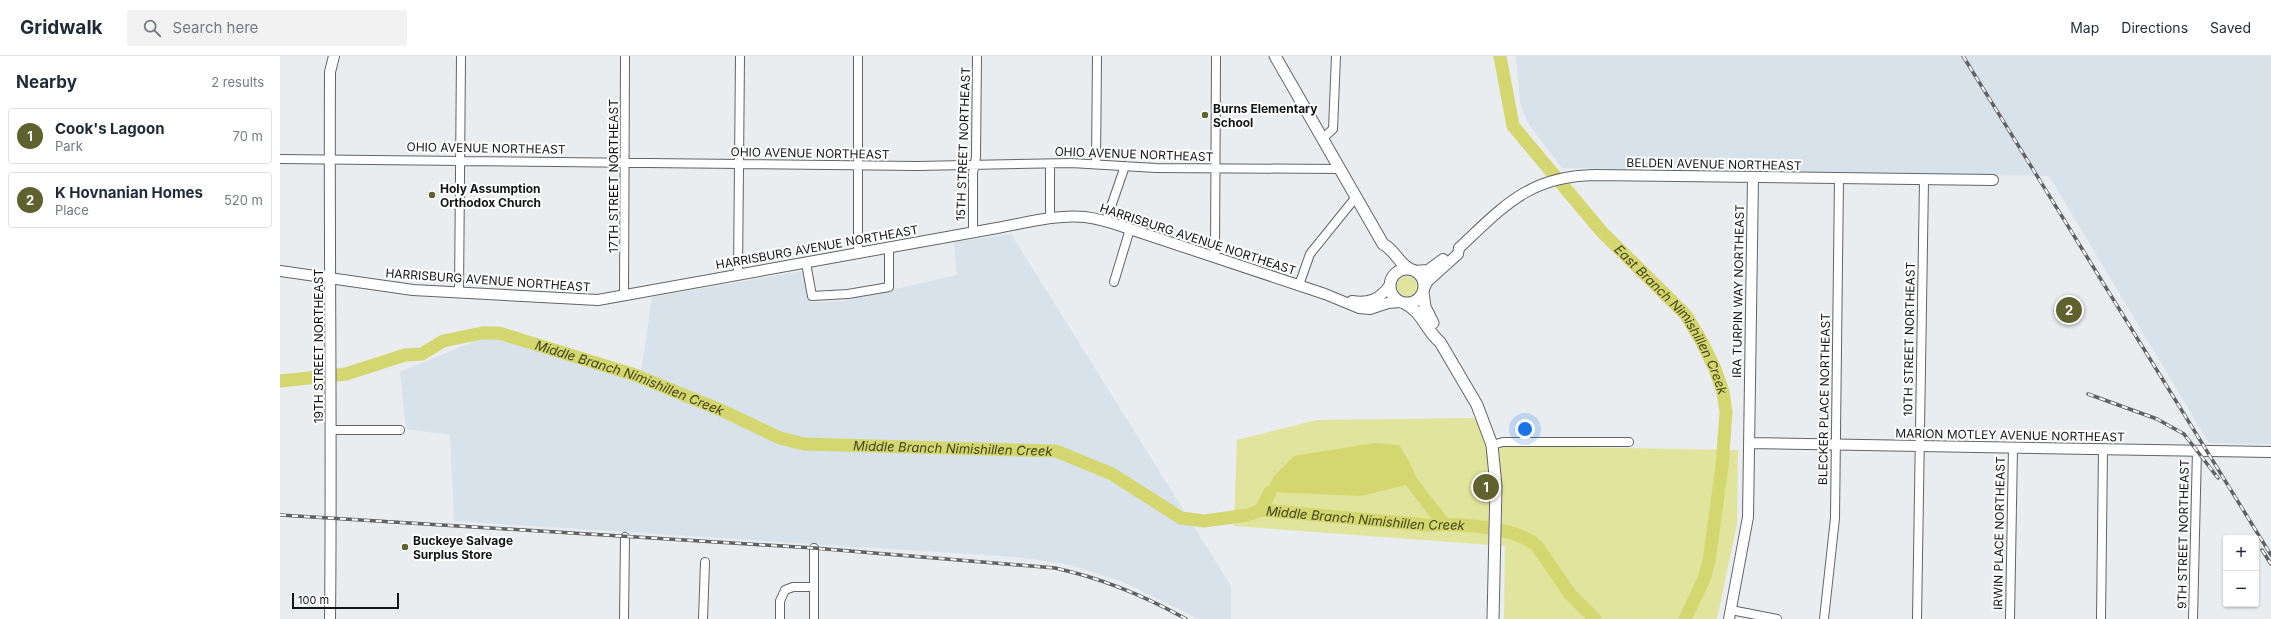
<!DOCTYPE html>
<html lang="en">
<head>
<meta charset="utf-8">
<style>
  body { margin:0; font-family:Inter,sans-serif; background:#f2f2f3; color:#1f2937 }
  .controls { position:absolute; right:12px; bottom:12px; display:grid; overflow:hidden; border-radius:4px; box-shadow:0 1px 3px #0004 }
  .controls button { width:36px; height:36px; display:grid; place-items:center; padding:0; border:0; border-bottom:1px solid #e0e1e3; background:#fff; color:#1f2937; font:20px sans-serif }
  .scale { position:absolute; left:12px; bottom:10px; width:107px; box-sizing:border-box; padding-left:4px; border:2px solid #131416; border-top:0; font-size:11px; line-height:14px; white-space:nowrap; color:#131416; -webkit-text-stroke:3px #fff; paint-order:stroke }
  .you { position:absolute; left:1245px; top:373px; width:14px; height:14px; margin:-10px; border:3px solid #fff; border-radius:50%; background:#1a73e8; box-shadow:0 0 0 6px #1a73e833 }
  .badge { display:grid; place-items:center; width:26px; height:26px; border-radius:50%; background:#5f612e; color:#fff; font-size:13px; font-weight:700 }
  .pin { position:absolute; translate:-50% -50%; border:2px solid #fff; box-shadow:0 1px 4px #0006 }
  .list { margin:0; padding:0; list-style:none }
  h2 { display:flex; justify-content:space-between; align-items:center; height:52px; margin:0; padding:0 16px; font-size:17px }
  h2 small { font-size:13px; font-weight:400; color:#747a83 }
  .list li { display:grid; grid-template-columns:26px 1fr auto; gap:12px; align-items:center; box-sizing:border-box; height:56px; margin:0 8px 8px; padding:0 8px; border:1px solid #e0e1e3; border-radius:4px }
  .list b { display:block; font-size:15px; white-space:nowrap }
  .list p { margin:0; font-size:13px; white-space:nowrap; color:#747a83 }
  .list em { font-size:13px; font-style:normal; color:#747a83 }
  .icon { flex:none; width:22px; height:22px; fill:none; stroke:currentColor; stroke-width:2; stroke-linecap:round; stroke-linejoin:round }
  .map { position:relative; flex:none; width:1991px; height:563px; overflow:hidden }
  header { display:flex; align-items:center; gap:24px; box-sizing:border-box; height:56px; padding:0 20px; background:#fff; border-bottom:1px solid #e0e1e3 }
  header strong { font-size:19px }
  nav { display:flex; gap:22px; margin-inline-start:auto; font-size:14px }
  .search { width:280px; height:36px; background:#f2f2f3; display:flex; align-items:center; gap:10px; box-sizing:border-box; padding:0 14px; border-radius:4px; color:#747a83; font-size:15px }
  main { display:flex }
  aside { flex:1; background:#fff }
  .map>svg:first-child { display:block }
  .built { fill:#d8e2eb }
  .green { fill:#e0e49c }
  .water { fill:#d4d76f }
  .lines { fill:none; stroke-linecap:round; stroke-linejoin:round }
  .river { stroke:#d4d76f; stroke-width:13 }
  .minor-casing { stroke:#626568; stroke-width:10 }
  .tertiary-casing { stroke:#626568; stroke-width:12 }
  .secondary-casing { stroke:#626568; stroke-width:13 }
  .minor { stroke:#fff; stroke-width:8 }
  .tertiary { stroke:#fff; stroke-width:10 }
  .secondary { stroke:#fff; stroke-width:11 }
  .rail-casing { stroke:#5f6163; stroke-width:3.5 }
  .rail { stroke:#fff; stroke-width:2; stroke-dasharray:6; stroke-linecap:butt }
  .poi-dot { fill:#5f612e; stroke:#fff; stroke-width:1.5 }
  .labels { text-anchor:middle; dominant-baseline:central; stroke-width:4; stroke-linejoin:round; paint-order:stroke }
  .poi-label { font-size:12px; font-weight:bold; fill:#131416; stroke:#fff; text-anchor:start }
  .street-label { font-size:12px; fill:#131416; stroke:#fff }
  .water-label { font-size:13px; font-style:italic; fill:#414217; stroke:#fff }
</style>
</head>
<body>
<header>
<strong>Gridwalk</strong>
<div class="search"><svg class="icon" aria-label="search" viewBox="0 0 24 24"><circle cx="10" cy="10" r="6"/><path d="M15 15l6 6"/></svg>Search here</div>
<nav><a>Map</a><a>Directions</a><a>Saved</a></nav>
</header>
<main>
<aside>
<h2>Nearby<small>2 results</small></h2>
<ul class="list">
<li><span class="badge">1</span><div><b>Cook's Lagoon</b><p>Park</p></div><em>70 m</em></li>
<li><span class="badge">2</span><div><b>K Hovnanian Homes</b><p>Place</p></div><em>520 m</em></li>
</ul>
</aside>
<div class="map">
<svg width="1991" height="563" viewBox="0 0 1991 563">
  <rect width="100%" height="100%" fill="#e9edf0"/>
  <path class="built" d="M1236,0H1991V388L1929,387L1769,120L1282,112L1250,70L1244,58L1240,46Z
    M731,178L951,530V563H919L841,525L790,509L737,501L174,465L170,379L126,373L120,316L214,277L360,324L372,241L522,215L530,246L563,245L677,219L674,186Z"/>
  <path class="green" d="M1117 230a10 10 0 1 1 20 0a10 10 0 1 1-20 0Z
    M1193,362L1226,390L1458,394L1457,468L1437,563H1224L1225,490L954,470L957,384L1037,364Z"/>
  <path class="water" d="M1095,387L1119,389L1130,407L1138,426L1081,440L990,436V428L994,420L1014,400Z"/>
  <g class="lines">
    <g class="river">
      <path id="s1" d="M1220,0L1233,70L1322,176L1406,259L1422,286L1435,313L1443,336L1446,356L1442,411L1429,505L1424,523L1405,563"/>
      <path id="s2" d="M0,325L66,318L125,299L142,298L163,285L202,277H219L355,319L443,355L500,382L524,388L776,395L832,418L901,462L924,465L968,459L981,454L1147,469C1176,467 1235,470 1257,490L1290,538L1315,563"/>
      <path d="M1133,428L1164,468"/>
      <path d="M981,454L990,436"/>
    </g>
    <defs>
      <path id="minor" d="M1042,83L1053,73L1056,0
        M0,103L637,110L791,107L876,112L1060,113
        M770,108V163
        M816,108L817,0
        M826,165L845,110
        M693,176V117L696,101L697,0
        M578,197V0
        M935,201L936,0
        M526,207L532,240L568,238L609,231V192
        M458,219L460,0
        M834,226L850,173
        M1019,229L1030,198L1076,141
        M179,237L181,0
        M344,240L345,0
        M51,374H120
        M1212,389L1223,386H1349
        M1451,554L1497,563
        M344,563L345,481
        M423,563L425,506
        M500,563V545L505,534L513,531H534
        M534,563V492
        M1544,563L1555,462L1559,122
        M1637,563L1644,124
        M1730,563L1733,391
        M1821,563L1823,393
        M1913,563L1917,394"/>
      <path id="tertiary" d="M0,215L133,234L318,244L717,172C745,167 776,158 805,161C821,163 836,168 850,173L1045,238L1079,252L1090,253L1108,247L1120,246
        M1135,215L1148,214L1163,203
        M1144,232L1148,225L1178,198L1179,192C1224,150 1249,120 1315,119L1713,124
        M1072,245C1089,248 1100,243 1110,229
        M1469,387L1991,396
        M50,563C52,381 49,198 50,16L54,0
        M1449,563L1468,461L1473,121"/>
      <path id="secondary" d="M995,0L1103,188C1115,194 1118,207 1130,213
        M1110 230a17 17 0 1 1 34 0a17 17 0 1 1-34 0Z
        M1143,236L1145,251L1153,267
        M1124,247C1142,255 1146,275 1160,286L1197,349L1212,389L1216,430L1213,563"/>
    </defs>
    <use href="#minor" class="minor-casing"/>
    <use href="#tertiary" class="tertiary-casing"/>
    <use href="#secondary" class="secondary-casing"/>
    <use href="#minor" class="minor"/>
    <use href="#tertiary" class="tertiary"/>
    <use href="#secondary" class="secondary"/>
    <defs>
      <path id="rail" d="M1683,0L1991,499
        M1808,338L1877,363L1904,378L1938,422
        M0,459L534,492L775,512C821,522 865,540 906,563
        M1982,494L1991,508"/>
    </defs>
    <use href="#rail" class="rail-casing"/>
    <use href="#rail" class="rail"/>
  </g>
  <g class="poi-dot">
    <circle cx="925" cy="59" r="4"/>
    <circle cx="152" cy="139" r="4"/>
    <circle cx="125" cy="491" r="4"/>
  </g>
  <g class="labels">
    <g class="poi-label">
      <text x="933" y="52">Burns Elementary<tspan x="933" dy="14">School</tspan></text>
      <text x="160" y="132">Holy Assumption<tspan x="160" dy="14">Orthodox Church</tspan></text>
      <text x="133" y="484">Buckeye Salvage<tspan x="133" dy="14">Surplus Store</tspan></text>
    </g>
    <g class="street-label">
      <text transform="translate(683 88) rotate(-88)">15TH STREET NORTHEAST</text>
      <text transform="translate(206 92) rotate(1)">OHIO AVENUE NORTHEAST</text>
      <text transform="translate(530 97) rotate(1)">OHIO AVENUE NORTHEAST</text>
      <text transform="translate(854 98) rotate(2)">OHIO AVENUE NORTHEAST</text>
      <text transform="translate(1434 108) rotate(1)">BELDEN AVENUE NORTHEAST</text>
      <text transform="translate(333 120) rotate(-90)">17TH STREET NORTHEAST</text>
      <text transform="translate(918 183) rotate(18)">HARRISBURG AVENUE NORTHEAST</text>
      <text transform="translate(537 191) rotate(-10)">HARRISBURG AVENUE NORTHEAST</text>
      <text transform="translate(208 224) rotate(4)">HARRISBURG AVENUE NORTHEAST</text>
      <text transform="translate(1458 235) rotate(-89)">IRA TURPIN WAY NORTHEAST</text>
      <text transform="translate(1629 283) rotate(-89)">10TH STREET NORTHEAST</text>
      <text transform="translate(38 290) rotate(-90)">19TH STREET NORTHEAST</text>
      <text transform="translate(1544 343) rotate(-89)">BLECKER PLACE NORTHEAST</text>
      <text transform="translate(1730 379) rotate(1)">MARION MOTLEY AVENUE NORTHEAST</text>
      <text transform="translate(1719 477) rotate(-89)">IRWIN PLACE NORTHEAST</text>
      <text transform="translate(1903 478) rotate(-89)">9TH STREET NORTHEAST</text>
    </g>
    <g class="water-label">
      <text stroke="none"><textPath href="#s1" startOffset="323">East Branch Nimishillen Creek</textPath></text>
      <text stroke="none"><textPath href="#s2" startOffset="365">Middle Branch Nimishillen Creek</textPath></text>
      <text stroke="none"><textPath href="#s2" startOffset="701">Middle Branch Nimishillen Creek</textPath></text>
      <text stroke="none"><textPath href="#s2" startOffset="1133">Middle Branch Nimishillen Creek</textPath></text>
    </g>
  </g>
</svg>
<div class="controls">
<button>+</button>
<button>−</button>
</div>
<div class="scale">100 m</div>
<div class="you"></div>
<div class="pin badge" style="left:1206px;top:431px">1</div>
<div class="pin badge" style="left:1789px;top:254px">2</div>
</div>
</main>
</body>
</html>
